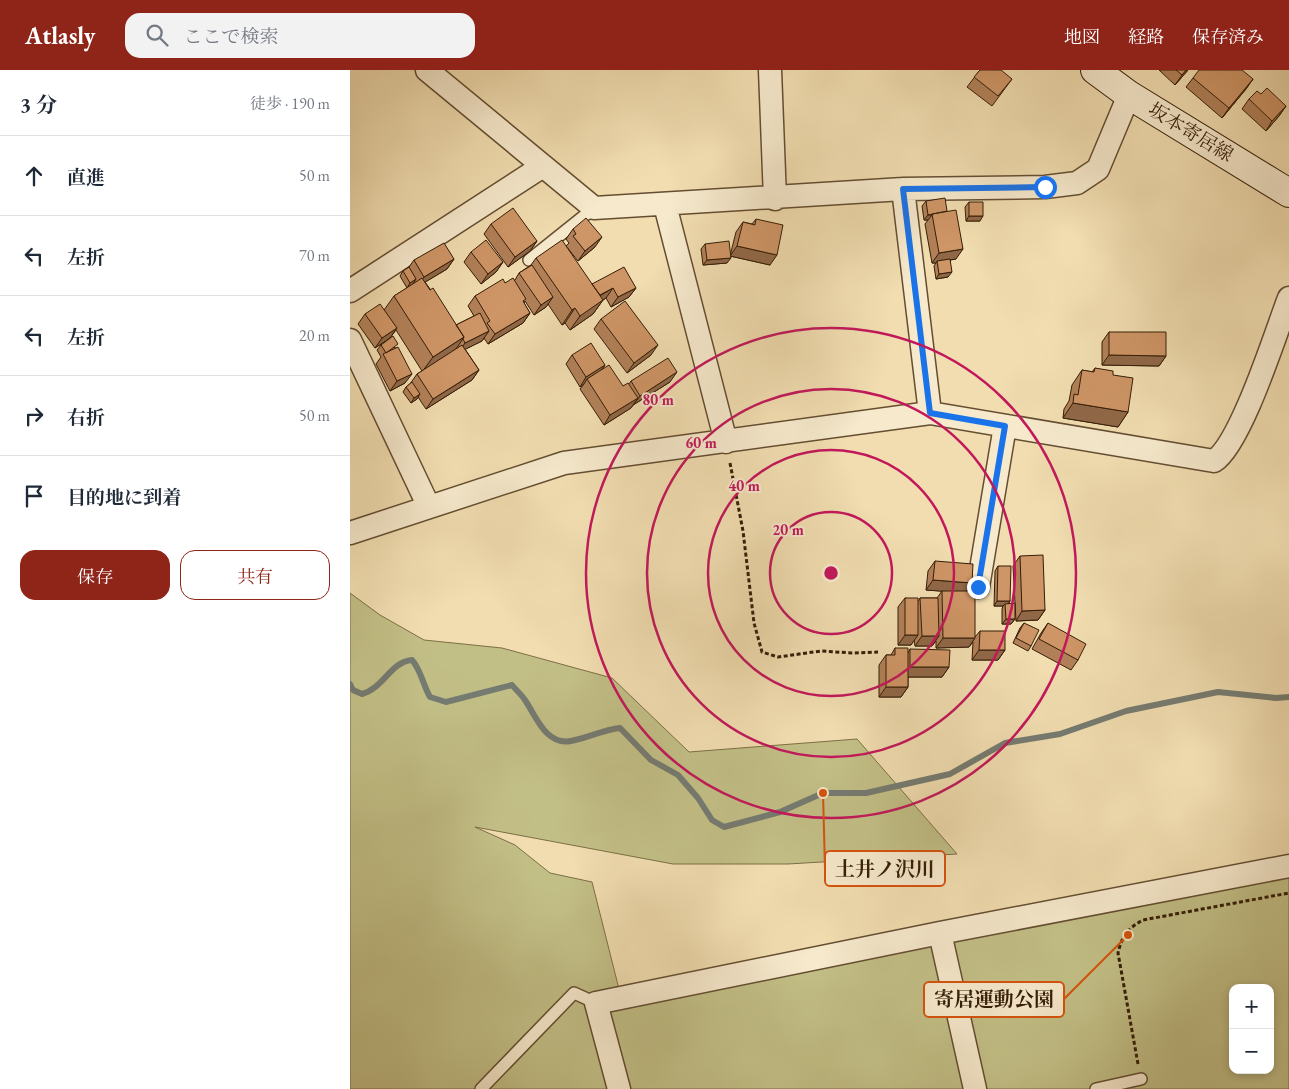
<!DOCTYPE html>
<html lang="ja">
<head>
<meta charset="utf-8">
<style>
  body { margin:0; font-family:"EB Garamond","Noto Serif JP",serif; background:#f2f2f3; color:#1f2937 }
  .controls { position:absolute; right:15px; bottom:15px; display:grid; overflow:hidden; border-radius:10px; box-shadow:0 2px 8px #0003 }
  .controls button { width:45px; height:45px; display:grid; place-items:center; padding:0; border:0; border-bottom:1px solid #e0e1e3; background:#fff; color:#1f2937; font:25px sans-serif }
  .stop { position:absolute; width:15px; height:15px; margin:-11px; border:4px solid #1a73e8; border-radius:50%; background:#fff }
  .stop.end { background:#1a73e8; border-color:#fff; box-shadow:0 1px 5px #0008 }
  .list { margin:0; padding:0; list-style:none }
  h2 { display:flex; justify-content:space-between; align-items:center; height:65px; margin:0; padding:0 20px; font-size:21px }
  h2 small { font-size:16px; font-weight:400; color:#747a83 }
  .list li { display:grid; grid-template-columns:32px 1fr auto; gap:15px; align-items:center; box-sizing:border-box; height:80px; padding:0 20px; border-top:1px solid #e0e1e3 }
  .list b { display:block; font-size:19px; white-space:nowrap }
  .list em { font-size:16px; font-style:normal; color:#747a83 }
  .actions { display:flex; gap:10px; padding:15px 20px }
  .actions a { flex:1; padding:11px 0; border:1px solid #8f2418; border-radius:15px; text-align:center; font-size:18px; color:#8f2418 }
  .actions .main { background:#8f2418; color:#fff }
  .icon { flex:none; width:28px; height:28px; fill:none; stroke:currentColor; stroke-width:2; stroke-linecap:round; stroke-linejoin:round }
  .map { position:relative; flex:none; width:939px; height:1019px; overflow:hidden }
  header { display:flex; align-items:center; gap:30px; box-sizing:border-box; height:70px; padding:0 25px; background:#8f2418; color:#fff }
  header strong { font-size:24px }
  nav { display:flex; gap:28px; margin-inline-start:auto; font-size:18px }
  .search { width:350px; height:45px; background:#f2f2f3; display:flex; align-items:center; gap:12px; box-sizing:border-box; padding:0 18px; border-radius:15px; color:#747a83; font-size:19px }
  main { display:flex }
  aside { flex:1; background:#fff }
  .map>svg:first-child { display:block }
  .green { fill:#c2bf86; stroke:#7c6e46; fill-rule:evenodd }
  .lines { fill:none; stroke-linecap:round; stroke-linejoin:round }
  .stream { stroke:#757b71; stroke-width:6 }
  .service-casing { stroke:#644d31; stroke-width:14 }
  .minor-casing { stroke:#644d31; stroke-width:25 }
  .secondary-casing { stroke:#351d07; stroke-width:30 }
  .path { stroke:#351d07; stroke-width:3; stroke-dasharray:4 2.5; stroke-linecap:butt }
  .service { stroke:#f6e9cc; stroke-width:11 }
  .minor { stroke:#f6e9cc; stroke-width:22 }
  .secondary { stroke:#f6e9cc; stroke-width:28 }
  .wall { fill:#b18058; stroke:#351d07 }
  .shaded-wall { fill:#906847; stroke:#351d07 }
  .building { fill:#ce9566; stroke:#351d07 }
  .route { stroke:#1a73e8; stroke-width:6 }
  .ring { fill:none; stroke:#c2185b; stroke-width:2.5 }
  .labels { text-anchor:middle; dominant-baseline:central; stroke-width:4; stroke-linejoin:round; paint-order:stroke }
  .street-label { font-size:19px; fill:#351d07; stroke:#f6e9cc }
  .centre { fill:#c2185b; stroke:#f6e9cc; stroke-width:2.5 }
  .ring-label { font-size:15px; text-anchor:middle; font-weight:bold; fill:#c2185b; stroke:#f6e9cc; stroke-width:4; stroke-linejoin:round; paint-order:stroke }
  .leader { fill:none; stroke:#d6530c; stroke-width:2 }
  .callout-dot { fill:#d6530c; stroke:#f6e9cc; stroke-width:2 }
  .callout { fill:#f6e9cc; stroke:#d6530c; stroke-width:2 }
  .callout-label { font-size:20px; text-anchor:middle; font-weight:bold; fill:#351d07 }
</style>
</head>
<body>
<header>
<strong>Atlasly</strong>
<div class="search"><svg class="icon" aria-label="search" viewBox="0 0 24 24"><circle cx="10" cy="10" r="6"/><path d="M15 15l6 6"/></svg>ここで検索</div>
<nav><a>地図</a><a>経路</a><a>保存済み</a></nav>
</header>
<main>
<aside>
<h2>3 分<small>徒歩 · 190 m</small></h2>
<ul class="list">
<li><svg class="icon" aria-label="ahead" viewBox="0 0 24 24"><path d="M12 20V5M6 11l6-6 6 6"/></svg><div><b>直進</b></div><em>50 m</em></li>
<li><svg class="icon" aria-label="left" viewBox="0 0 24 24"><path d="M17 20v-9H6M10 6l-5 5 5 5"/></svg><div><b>左折</b></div><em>70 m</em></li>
<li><svg class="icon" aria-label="left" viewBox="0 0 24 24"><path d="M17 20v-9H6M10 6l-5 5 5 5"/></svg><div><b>左折</b></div><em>20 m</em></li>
<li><svg class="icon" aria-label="right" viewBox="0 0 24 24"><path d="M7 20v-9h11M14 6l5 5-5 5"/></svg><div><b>右折</b></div><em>50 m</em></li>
<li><svg class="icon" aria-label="arrive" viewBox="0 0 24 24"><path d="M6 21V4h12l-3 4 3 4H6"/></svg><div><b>目的地に到着</b></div></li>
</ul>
<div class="actions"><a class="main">保存</a><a>共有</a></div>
</aside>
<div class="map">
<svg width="939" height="1019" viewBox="0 0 939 1019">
  <rect width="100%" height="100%" fill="#f1ddb0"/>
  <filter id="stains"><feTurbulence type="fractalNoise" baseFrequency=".004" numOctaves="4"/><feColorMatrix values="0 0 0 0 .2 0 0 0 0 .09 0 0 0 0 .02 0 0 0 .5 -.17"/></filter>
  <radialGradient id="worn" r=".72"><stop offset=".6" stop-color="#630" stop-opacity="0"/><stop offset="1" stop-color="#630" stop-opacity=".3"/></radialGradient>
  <path class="green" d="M0,523L30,545L74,570L152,578L262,608L339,682L507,669L607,784L438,794H323L125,757L165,775L200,803L242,812L272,931L939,804V1019H0ZM883,918H920V1000H883Z"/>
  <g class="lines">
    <path class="stream" d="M0,614L3,620L12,624C34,618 40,592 62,590C71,600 73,615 80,627L96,632L162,615C166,620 171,624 175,630C186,646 196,676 221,671C238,668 252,660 270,658L301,690L328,705L348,728L362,750L374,757L430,742L473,723H516L600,704L655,673L710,664L776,641L868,622L926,628L939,627"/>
    <defs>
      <path id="service" d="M179,190L244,138
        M131,1019L224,923L246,933
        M746,1019L791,1009"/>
      <path id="minor" d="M77,0L244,138L553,119L695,117L727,113L748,99L779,25
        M420,0L425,129
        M553,119L580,343
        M315,135L376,372
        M0,221L193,96
        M0,270L79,437
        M0,463L214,393L580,343L864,391C891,374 926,262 939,228
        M628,517L655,356
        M590,863L625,1019
        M269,1019L246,933L590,863L939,796"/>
      <path id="secondary" d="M745,0L779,25L939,123"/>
    </defs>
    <use href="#service" class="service-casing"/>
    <use href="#minor" class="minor-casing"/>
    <use href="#secondary" class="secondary-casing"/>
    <path class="path" d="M380,393L393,461L404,553L412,582L428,587L471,581L502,583L528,582
      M788,994L768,883C772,866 778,858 793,850L939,823"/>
    <use href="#service" class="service"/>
    <use href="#minor" class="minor"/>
    <use href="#secondary" class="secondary"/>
  </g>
  <path class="wall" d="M630,0L662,9L642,36L617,17Z
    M809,0H838L825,15Z
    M843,8L903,9L896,19L872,48L836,17Z
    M899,29L936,36L929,46L916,61L892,39Z
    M576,131L606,189L600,190L598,207L586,209L584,196L586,193H582L575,154L578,150H574L572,136Z
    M619,132L630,151H616L615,137Z
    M406,149L420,195L380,186L377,193L353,195L351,179L355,174L380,186L386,162L393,152L402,154Z
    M141,154L187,171L180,181L158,197L134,164Z
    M223,159L245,177L228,191L216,176L219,173L216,169Z
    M121,182L153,192L146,202L131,214L114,192Z
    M186,188L242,214L286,218L279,227L261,237L256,228L253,230L243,244L220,260L215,253L212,255L198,234L196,237L184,245L175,231L174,233L180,243L173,253L138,274L134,268L132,271L115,279L129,300L122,310L76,339L68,327L67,329L61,333L53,322L56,317L60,314L67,304L72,301L46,260L40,268L25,278L8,254L15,244L34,240L44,226L57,218L50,206L53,201L59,197L64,190L104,189L97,199L75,212L106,255L124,246L118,236L125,226L155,213L165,210L169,203L181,195Z
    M251,249L301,285L277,303L244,259Z
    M759,262L816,286L809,296L752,295V272Z
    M31,275L46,278L55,313L40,321L26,294L31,287L27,280Z
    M222,285L255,295L252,300L273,316L279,314L281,311L320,312L283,335L281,338L254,355L230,319L234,314L230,317L216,294Z
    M745,298L763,305L778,342L768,357L713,348L714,339L719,331L722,315L732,300L742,302Z
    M670,486L695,540L688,550L666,551L663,496Z
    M585,491L622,513L616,521L625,567L630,561L655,580L648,590H622L623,572L619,577L586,578V571L582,576H565L564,570L561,575H548V537L555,528L568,531L570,528H587L592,521L576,520L578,501Z
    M648,496L660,531L659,533L665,549L661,554H652V539L653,536H644L645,501Z
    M674,553L681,576L678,581L663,573L670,558Z
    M698,553L728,590L721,600L682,579L691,563Z
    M545,578L558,583L560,579L599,597L592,607H558V617L551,627H529V595L536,585H541Z"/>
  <path class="shaded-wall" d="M836,0H838L825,15L832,5Z
    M903,9L896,19L872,48L879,38Z
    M936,36L929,46L916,61L922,51Z
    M578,145H582L578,150H574Z
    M619,146H633L630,151H616Z
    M252,167L245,177L228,191L235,181Z
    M187,171L180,181L158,197L165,187Z
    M387,176L427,185L420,195L380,186Z
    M613,179L606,189L588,192L587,191L586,193H582L589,183Z
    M381,188L377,193L353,195L357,190Z
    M104,189L97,199L67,217L74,207Z
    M153,192L146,202L131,214L138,204Z
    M602,202L598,207L586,209L589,204Z
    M66,209L63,214L57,218L60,213Z
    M263,218L256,228L253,230L243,244L220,260L230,246L248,227Z
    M286,218L279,227L261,237L268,227Z
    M203,227L196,237L184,245L191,235Z
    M225,238L215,253L212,255L222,240Z
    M180,243L173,253L138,274L145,264Z
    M47,258L40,268L25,278L32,268Z
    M139,261L132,271L108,283L115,273Z
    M114,267L104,282L72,302L83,287Z
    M308,275L301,285L277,303L284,293Z
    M759,285L816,286L809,296L752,295Z
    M255,295L248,305L237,309L234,314L230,317L236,307Z
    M129,300L122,310L76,339L83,329Z
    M327,302L320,312L283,335L290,326Z
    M62,304L55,313L40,321L47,311Z
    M70,324L67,329L61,333L64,328Z
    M288,328L281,338L254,355L260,345Z
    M723,333L778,342L768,357L713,348Z
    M583,510L622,513L615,523L576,520Z
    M647,531H660L657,536L655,534L653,536H644Z
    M695,540L688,550L666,551L672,541Z
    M656,549H665L661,554H652Z
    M555,565H568L561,575H548Z
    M572,566H589L582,576H565Z
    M593,568H625L619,577L586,578Z
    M629,580H655L648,590H622Z
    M560,597H599L592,607H553Z
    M536,617H558L551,627H529Z"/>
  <path class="building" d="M630,0H651L662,9L648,26L624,7Z
    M826,0H836L832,5Z
    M849,0H892L903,9L879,38L843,8Z
    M917,18L936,36L922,51L899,29L907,21L911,24Z
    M595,128L597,141L578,145L576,131Z
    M619,132H633V146H619Z
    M163,138L187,171L165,187L141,154Z
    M606,140L613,179L589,183L582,144Z
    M236,148L252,167L235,181L223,166L226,164L223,159Z
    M406,149L433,155L427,185L387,176L393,152L405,155Z
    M136,170L153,192L138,204L121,182Z
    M212,170L253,230L230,246L225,238L222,240L186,188Z
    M379,171L381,188L357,190L355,174Z
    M94,173L104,189L74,207L64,190Z
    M600,189L602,202L589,204L587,191Z
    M182,195L203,227L191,235L169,203Z
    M59,197L66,209L60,213L53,201Z
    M274,197L286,218L268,227L263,218L250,225L242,214Z
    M72,208L80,220L83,218L114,267L83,287L44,226Z
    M163,208L176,229L173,231L180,243L145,264L137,253L140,251L125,226L153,209L155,213Z
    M275,231L308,275L284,293L251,249Z
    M30,234L47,258L32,268L15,244Z
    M130,243L139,261L115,273L113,269L114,267L106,255Z
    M759,262H816V286L759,285Z
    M43,266L48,274L36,283L31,275Z
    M241,273L255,295L236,307L222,285Z
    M112,275L129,300L83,329L67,304Z
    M48,277L62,304L47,311L33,284Z
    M318,288L327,302L290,326L281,311Z
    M259,295L273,316L278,313L288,328L260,345L237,309Z
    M745,298L763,301V305L783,308L778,342L723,333L724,324L728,325L732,300L744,302Z
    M62,312L70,324L64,328L56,317Z
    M693,485L695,540L672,541L670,486Z
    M585,491L623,494L622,513L583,510Z
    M648,496H661L660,531H647Z
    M592,521H625V568H593Z
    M555,528H568V565H555Z
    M570,528H588L589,566H572Z
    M665,533V549H656L655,534Z
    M674,553L689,560L681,576L666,568Z
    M698,553L736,574L728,590L689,569Z
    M630,561H655V580H629Z
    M545,578H558V617H536V585H545Z
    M560,579L600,580L599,597H560Z"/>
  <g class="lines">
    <path class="route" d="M628,517L655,356L580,343L553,119L695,117"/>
  </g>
  <g class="ring">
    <circle cx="481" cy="503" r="61"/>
    <circle cx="481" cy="503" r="123"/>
    <circle cx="481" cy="503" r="184"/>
    <circle cx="481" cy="503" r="245"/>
  </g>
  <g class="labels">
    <g class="street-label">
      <text transform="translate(841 62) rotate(31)">坂本寄居線</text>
    </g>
  </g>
  <circle cx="481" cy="503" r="8" class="centre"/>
  <g class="ring-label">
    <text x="308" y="335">80 m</text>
    <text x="351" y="378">60 m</text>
    <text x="394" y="421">40 m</text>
    <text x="438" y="465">20 m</text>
  </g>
  <path class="leader" d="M473 723L475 799M778 865L714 929"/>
  <g class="callout-dot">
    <circle cx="473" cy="723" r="5"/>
    <circle cx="778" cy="865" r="5"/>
  </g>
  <g class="callout">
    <rect x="475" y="781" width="120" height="35" rx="5"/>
    <rect x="574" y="912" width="140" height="35" rx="5"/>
  </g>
  <g class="callout-label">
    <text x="535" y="806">土井ノ沢川</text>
    <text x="644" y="936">寄居運動公園</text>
  </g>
  <rect width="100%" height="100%" filter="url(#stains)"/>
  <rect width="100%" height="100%" fill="url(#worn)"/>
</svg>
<div class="controls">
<button>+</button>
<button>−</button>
</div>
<div class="stop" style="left:695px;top:117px"></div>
<div class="stop end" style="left:628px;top:517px"></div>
</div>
</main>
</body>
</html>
